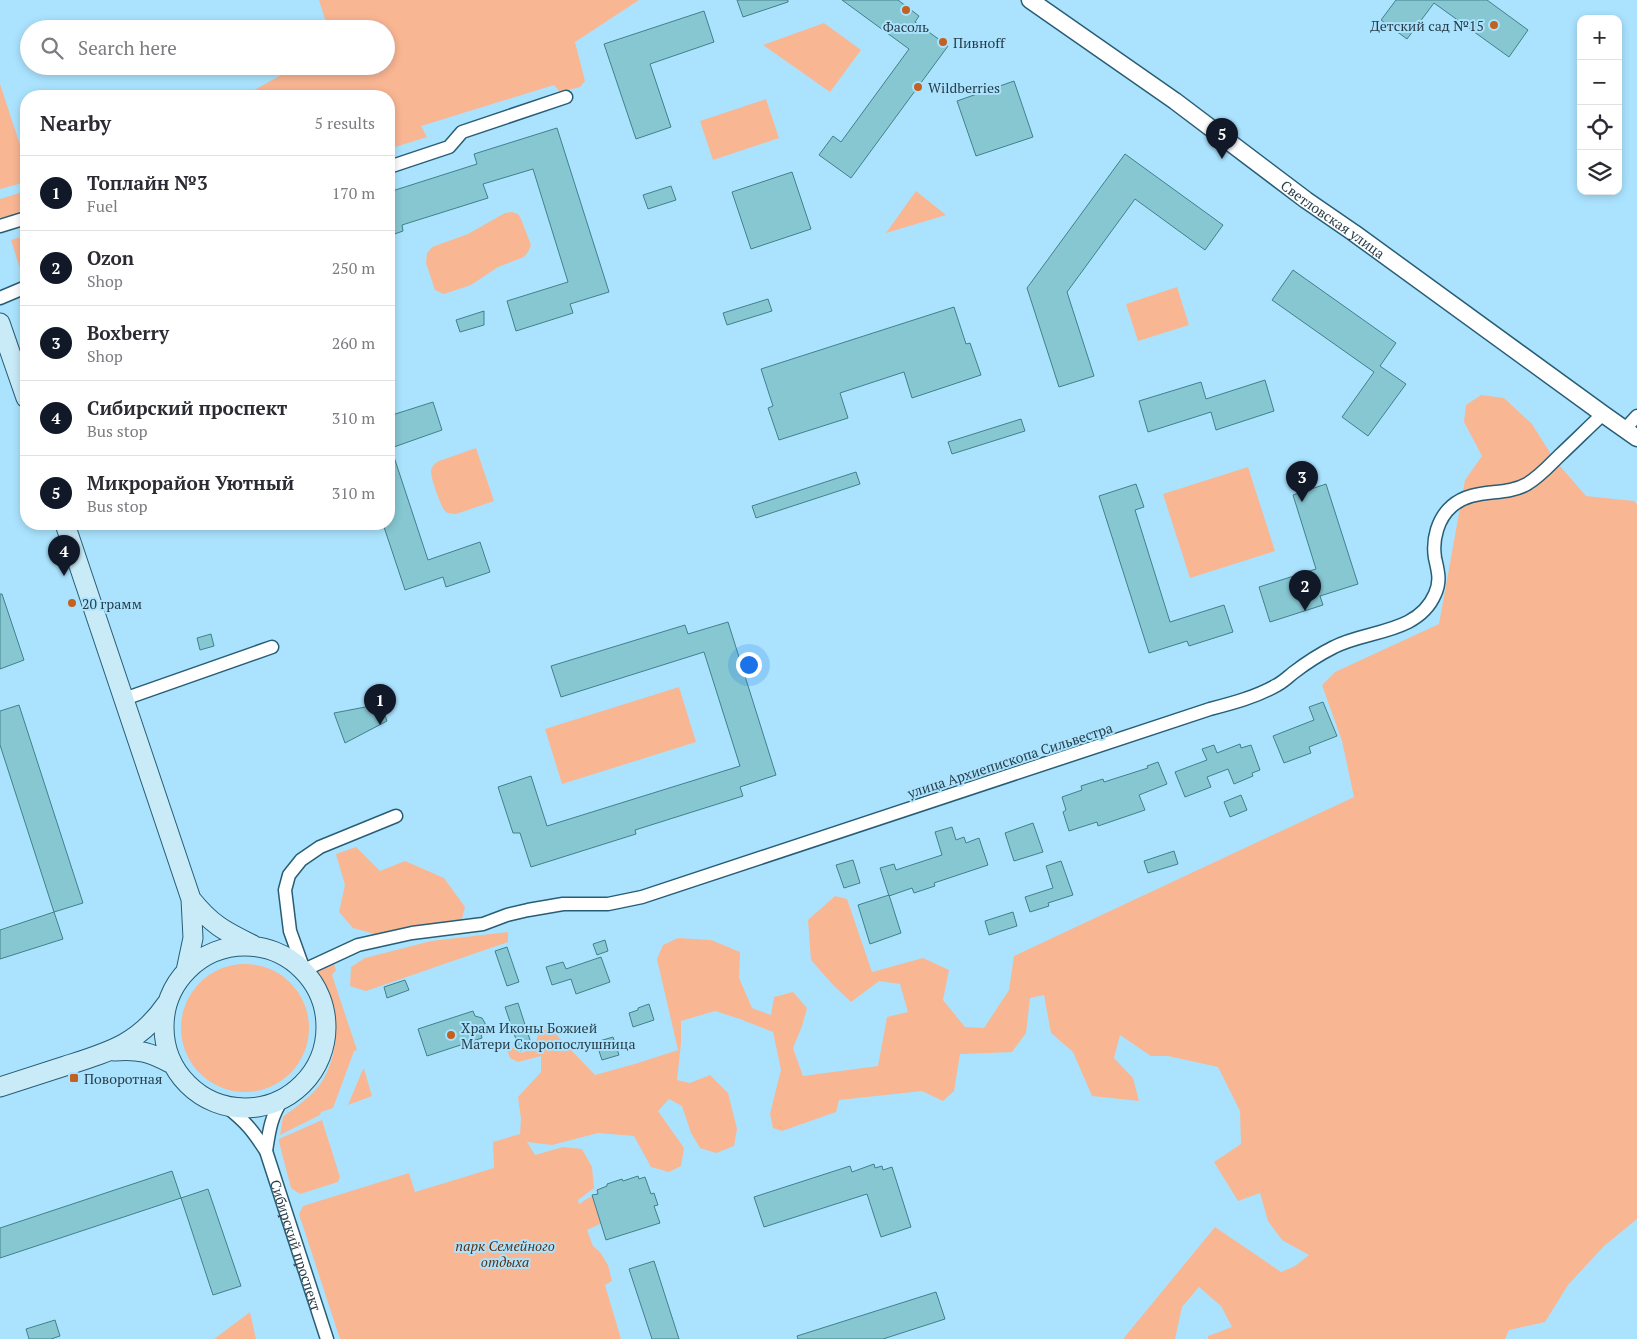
<!DOCTYPE html>
<html lang="en">
<head>
<meta charset="utf-8">
<style>
  body { margin:0; font-family:"PT Serif",serif; background:#f7f7f7; color:#2b2b33 }
  .controls { position:absolute; right:15px; top:15px; display:grid; overflow:hidden; border-radius:10px; box-shadow:0 2px 8px #0003 }
  .controls button { width:45px; height:45px; display:grid; place-items:center; padding:0; border:0; border-bottom:1px solid #e1e1e2; background:#fff; color:#2b2b33; font:25px sans-serif }
  .you { position:absolute; left:748px; top:664px; width:18px; height:18px; margin:-12px; border:4px solid #fff; border-radius:50%; background:#1a73e8; box-shadow:0 0 0 8px #1a73e833 }
  .badge { display:grid; place-items:center; width:32px; height:32px; border-radius:50%; background:#111827; color:#fff; font-size:16px; font-weight:700 }
  .pin { position:absolute; translate:-50% -41px; filter:drop-shadow(0 1px 2px #0008) }
  .pin::after { content:''; position:absolute; top:26px; width:18px; height:15px; background:inherit; clip-path:polygon(0 0,100% 0,50% 100%) }
  .list { margin:0; padding:0; list-style:none }
  h2 { display:flex; justify-content:space-between; align-items:center; height:65px; margin:0; padding:0 20px; font-size:21px }
  h2 small { font-size:16px; font-weight:400; color:#7c7c81 }
  .list li { display:grid; grid-template-columns:32px 1fr auto; gap:15px; align-items:center; box-sizing:border-box; height:75px; padding:0 20px; border-top:1px solid #e1e1e2 }
  .list b { display:block; font-size:19px; white-space:nowrap }
  .list p { margin:0; font-size:16px; white-space:nowrap; color:#7c7c81 }
  .list em { font-size:16px; font-style:normal; color:#7c7c81 }
  .icon { flex:none; width:28px; height:28px; fill:none; stroke:currentColor; stroke-width:2; stroke-linecap:round; stroke-linejoin:round }
  .map { position:relative; flex:none; width:1637px; height:1339px; overflow:hidden }
  .search { position:absolute; background:#fff; box-shadow:0 2px 8px #0003; left:20px; top:20px; width:375px; height:55px; display:flex; align-items:center; gap:12px; box-sizing:border-box; padding:0 18px; border-radius:28px; color:#7c7c81; font-size:19px }
  .panel { position:absolute; background:#fff; box-shadow:0 2px 8px #0003; left:20px; top:90px; width:375px; height:440px; border-radius:20px }
  .map>svg:first-child { display:block }
  .green { fill:#f9b693 }
  .building { fill:#86c7d2; stroke:#40818b }
  .lines { fill:none; stroke-linecap:round; stroke-linejoin:round }
  .minor-casing { stroke:#285e75; stroke-width:15 }
  .tertiary-casing { stroke:#285e75; stroke-width:19 }
  .secondary-casing { stroke:#285e75; stroke-width:21 }
  .minor { stroke:#fff; stroke-width:12 }
  .tertiary { stroke:#fff; stroke-width:16 }
  .secondary { stroke:#c9ebf8; stroke-width:19 }
  .poi-dot { fill:#c26122; stroke:#abe3fe; stroke-width:2 }
  .labels { text-anchor:middle; dominant-baseline:central; stroke-width:4; stroke-linejoin:round; paint-order:stroke }
  .poi-label { font-size:14px; fill:#273d48; stroke:#abe3fe; text-anchor:start }
  .street-label { font-size:14px; fill:#273d48; stroke:#abe3fe }
  .park-label { font-size:14px; font-style:italic; fill:#602e10; stroke:#abe3fe }
</style>
</head>
<body>
<div class="map">
<svg width="1637" height="1339" viewBox="0 0 1637 1339">
  <rect width="100%" height="100%" fill="#abe3fe"/>
  <path class="green" d="M319,0H639L575,42L585,81L580,87L560,92L554,85L421,126L427,137L389,149V96H244L297,66H386V29H328Z
    M824,23L861,50L830,92L763,45Z
    M0,84L26,163V182L0,189Z
    M766,99L779,138L713,160L700,121Z
    M26,191V213L0,220V199Z
    M916,191L946,215L886,233Z
    M512,212L518,214L521,219L531,245L528,252L524,257L498,267L471,285L444,294L435,290L426,263L427,253L432,247L468,234L505,213Z
    M26,235V276L23,278L11,240Z
    M1177,287L1189,325L1138,341L1126,304Z
    M1481,395L1504,398L1532,424L1554,459L1586,496L1634,501L1637,504V1219L1604,1246L1568,1285L1545,1322L1509,1330L1505,1339H1208V1336L1232,1327L1221,1306L1199,1287L1182,1307L1175,1339H1123L1215,1227L1281,1272L1295,1266L1309,1255L1282,1240L1268,1221L1260,1193L1238,1201L1214,1162L1241,1144L1240,1111L1218,1067L1168,1056H1151L1120,1035L1114,1058L1133,1078L1139,1101L1092,1096L1073,1052L1051,1033L1044,995L1030,998L1026,1033L1012,1052L960,1054L954,1091L943,1101L922,1091L839,1100L836,1112L782,1131L773,1128L770,1114L781,1070L773,1032L740,1019L715,1011L681,1021V1043L677,1080L690,1083L710,1075L728,1093L737,1129L734,1146L716,1153L700,1148L691,1133L682,1106L669,1099L658,1111L684,1148L681,1166L669,1172L651,1167L634,1136L598,1133L552,1145L527,1142L535,1155L563,1147L582,1149L592,1167L594,1188L578,1200L579,1204L590,1197L607,1193L613,1218L587,1230L593,1246L600,1252L608,1265L612,1281L605,1285L621,1339H340L299,1214L303,1206L409,1173L415,1192L494,1168L493,1142L520,1134L521,1119L518,1097L541,1072V1056L518,1062L510,1058L507,1050L512,1047L521,1053L534,1048L539,1032L550,1028L595,1075L638,1063L678,1050L657,959L663,945L678,938L711,940L740,952L739,978L752,1008L771,1015L774,997L793,992L807,1008L802,1026L793,1048L803,1076L878,1066L887,1017L908,1012L900,984L879,981L851,1002L833,985L811,960L808,920L835,896L847,899L872,972L923,958L949,970L943,1000L965,1027L984,1028L1009,990L1014,956L1354,797L1342,741L1322,685L1335,672L1439,624L1465,480L1482,456L1464,422L1466,405Z
    M476,448L494,501L456,514C452,514 448,514 445,511C441,507 430,476 431,470C432,466 435,463 439,461Z
    M1248,467L1275,551L1190,578L1163,494Z
    M679,687L696,742L562,784L545,729Z
    M356,847L380,871L405,861L444,878L465,907L461,922L410,926L378,935L353,928L339,912L345,885L336,854Z
    M508,932V942L366,991L350,986L351,967L365,958L431,941Z
    M333,961L336,970L332,975L357,1050L354,1051L333,1108L321,1112L320,1115L280,1135L283,1117C297,1106 314,1095 323,1080C342,1047 338,1004 316,973L322,966Z
    M181 1028a64 64 0 1 1 128 0a64 64 0 1 1-128 0Z
    M364,1069L372,1096L348,1105L363,1069Z
    M322,1120L340,1177L338,1182L300,1194L291,1188L279,1142V1139Z
    M250,1312L256,1339H214Z"/>
  <path class="building" d="M737,0H788V2L743,17Z
    M842,0H898L919,16L915,22L948,46L851,178L819,155L833,136L841,142L909,49Z
    M1396,0H1487L1528,30L1509,57L1434,3L1407,39L1381,20Z
    M704,11L714,42L650,64L671,127L636,139L604,44Z
    M1014,81L1033,137L976,156L957,101Z
    M557,128L609,292L570,304L573,313L516,331L507,301L568,282L533,169L483,184L488,198L402,225L403,231L389,236V192L477,164L474,154Z
    M1125,154L1223,225L1205,250L1135,199L1067,292L1094,376L1059,387L1027,288Z
    M792,172L811,229L751,249L732,192Z
    M671,186L676,200L648,209L643,195Z
    M1293,270L1396,343L1380,366L1406,384L1368,436L1342,417L1374,372L1272,300Z
    M768,299L772,311L727,325L723,313Z
    M954,307L966,344L970,343L981,375L912,398L904,372L840,393L848,418L779,440L768,408L773,406L761,369Z
    M484,311V325L460,332L456,320Z
    M1265,380L1274,411L1216,430L1211,412L1148,432L1139,401L1201,382L1206,399Z
    M433,402L442,430L391,448L428,560L480,542L490,572L446,587L443,577L405,590L383,524H389V416Z
    M1021,419L1025,431L952,454L948,442Z
    M856,472L860,484L756,518L752,506Z
    M1136,484L1144,507L1135,510L1170,622L1224,605L1233,632L1189,646L1187,641L1149,653L1099,496Z
    M1326,484L1358,584L1320,596L1323,605L1270,622L1259,587L1316,569L1293,495Z
    M0,594H2L24,660L0,669Z
    M728,622L776,775L740,787L743,796L635,830L636,834L531,867L520,833H513L498,787L531,776L547,826L740,766L704,652L561,697L551,666L685,625L688,634Z
    M211,634L214,646L200,650L197,638Z
    M1323,702L1337,736L1309,747L1311,753L1284,763L1273,736L1314,720L1309,707Z
    M381,704L387,721L345,743L334,713Z
    M19,705L83,903L54,912L0,745V711Z
    M1240,744L1241,748L1251,745L1260,770L1252,773L1253,776L1234,784L1228,769L1207,777L1211,787L1185,797L1175,772L1207,760L1202,749L1214,745L1217,753Z
    M1158,762L1167,784L1139,795L1145,810L1098,826L1097,822L1069,831L1063,812L1066,810L1062,797L1082,790L1081,786L1103,779L1104,782L1148,768L1147,766Z
    M1241,795L1247,810L1230,817L1224,802Z
    M1033,823L1043,852L1014,861L1005,833Z
    M952,827L956,840L964,837L966,843L979,838L988,865L934,883L935,886L914,893L912,888L889,896L880,868L894,864L896,870L942,855L935,832Z
    M1174,851L1178,864L1148,873L1144,861Z
    M853,860L860,883L844,888L836,865Z
    M1061,861L1073,895L1048,903L1049,906L1030,912L1025,897L1053,888L1046,866Z
    M889,895L901,933L870,944L858,905Z
    M54,912L63,939L0,959V930Z
    M1013,912L1017,926L989,935L985,921Z
    M605,940L608,951L597,955L593,944Z
    M507,947L519,982L507,986L495,951Z
    M601,957L610,982L576,994L571,979L552,985L546,967L563,962L566,969Z
    M405,980L409,990L387,998L384,987Z
    M518,1003L532,1046L520,1051L505,1007Z
    M649,1004L654,1020L633,1027L629,1013L638,1010V1008Z
    M473,1011L475,1016L482,1018L485,1023V1028L481,1034L482,1038L427,1056L418,1029Z
    M613,1037L619,1055L602,1060L596,1042Z
    M874,1164L875,1168L882,1166L883,1170L892,1167L911,1227L881,1237L867,1194L764,1227L754,1197L850,1166L852,1172Z
    M172,1171L181,1198L0,1258V1228Z
    M638,1176L639,1179L645,1177L651,1194L654,1193L658,1205L654,1206L660,1223L606,1240L592,1195L598,1194L597,1190L607,1186V1184L622,1179L623,1181Z
    M208,1189L241,1286L213,1295L181,1198Z
    M654,1261L679,1339H652L629,1269Z
    M936,1292L945,1319L883,1339H798L797,1336Z
    M55,1320L60,1336L51,1339H29L26,1329Z"/>
  <g class="lines">
    <defs>
      <g id="minor">
        <path d="M389,167L449,147L462,132L566,97"/>
        <path d="M0,226L26,218"/>
        <path d="M0,298L26,287"/>
        <path d="M1625,429L1637,416"/>
        <path d="M124,699L272,647"/>
        <path d="M396,816L320,847L301,860L289,875L285,890L290,931L304,970L358,945L412,933L483,924L507,915L528,910L563,904H608L642,897L1210,709C1233,703 1256,697 1277,685C1283,682 1288,677 1293,673C1306,663 1320,654 1334,647C1366,630 1418,634 1435,594C1441,581 1438,571 1435,558C1432,539 1438,518 1452,506C1474,487 1504,497 1527,484C1539,477 1549,466 1559,456C1574,442 1588,428 1603,414"/>
        <path id="s1" d="M227,1107C246,1122 253,1131 266,1151L327,1339"/>
        <path d="M266,1151C269,1132 271,1116 282,1100"/>
      </g>
      <g id="tertiary">
        <path id="s2" d="M1030,0L1175,101L1306,200L1354,233L1603,414L1637,438"/>
      </g>
      <path id="secondary" d="M0,323L26,398
        M65,524L191,899L193,938L186,971
        M191,899C211,924 224,931 253,945
        M164 1027a81 81 0 1 1 162 0a81 81 0 1 1-162 0Z
        M114,1051C139,1049 150,1052 172,1064
        M0,1087C22,1080 44,1073 65,1066C109,1052 139,1044 167,1003"/>
    </defs>
    <use href="#minor" class="minor-casing"/>
    <use href="#tertiary" class="tertiary-casing"/>
    <use href="#secondary" class="secondary-casing"/>
    <use href="#minor" class="minor"/>
    <use href="#tertiary" class="tertiary"/>
    <use href="#secondary" class="secondary"/>
  </g>
  <g class="poi-dot">
    <circle cx="906" cy="10" r="5"/>
    <circle cx="1494" cy="25" r="5"/>
    <circle cx="943" cy="42" r="5"/>
    <circle cx="918" cy="87" r="5"/>
    <circle cx="72" cy="603" r="5"/>
    <circle cx="451" cy="1035" r="5"/>
    <rect x="69" y="1073" width="10" height="10" rx="2.5"/>
  </g>
  <g class="labels">
    <g class="poi-label">
      <text x="1484" y="25" text-anchor="end">Детский сад №15</text>
      <text x="906" y="26" text-anchor="middle">Фасоль</text>
      <text x="953" y="42">Пивноff</text>
      <text x="928" y="87">Wildberries</text>
      <text x="82" y="603">20 грамм</text>
      <text x="461" y="1027">Храм Иконы Божией<tspan x="461" dy="16">Матери Скоропослушница</tspan></text>
      <text x="84" y="1078">Поворотная</text>
    </g>
    <g class="street-label">
      <text stroke="none"><textPath href="#s2" startOffset="374">Светловская улица</textPath></text>
      <text transform="translate(1010 760) rotate(-18)">улица Архиепископа Сильвестра</text>
      <text stroke="none"><textPath href="#s1" startOffset="158">Сибирский проспект</textPath></text>
    </g>
    <g class="park-label">
      <text x="505" y="1245">парк Семейного<tspan x="505" dy="16">отдыха</tspan></text>
    </g>
  </g>
</svg>
<div class="controls">
<button>+</button>
<button>−</button>
<button><svg class="icon" aria-label="locate" viewBox="0 0 24 24"><circle cx="12" cy="12" r="6"/><path d="M12 2v4M12 18v4M2 12h4M18 12h4"/></svg></button>
<button><svg class="icon" aria-label="layers" viewBox="0 0 24 24"><path d="M12 4l9 5-9 5-9-5zM3 14l9 5 9-5"/></svg></button>
</div>
<div class="you"></div>
<div class="pin badge" style="left:380px;top:725px">1</div>
<div class="pin badge" style="left:1305px;top:611px">2</div>
<div class="pin badge" style="left:1302px;top:502px">3</div>
<div class="pin badge" style="left:64px;top:576px">4</div>
<div class="pin badge" style="left:1222px;top:159px">5</div>
<div class="search"><svg class="icon" aria-label="search" viewBox="0 0 24 24"><circle cx="10" cy="10" r="6"/><path d="M15 15l6 6"/></svg>Search here</div>
<section class="panel">
<h2>Nearby<small>5 results</small></h2>
<ul class="list">
<li><span class="badge">1</span><div><b>Топлайн №3</b><p>Fuel</p></div><em>170 m</em></li>
<li><span class="badge">2</span><div><b>Ozon</b><p>Shop</p></div><em>250 m</em></li>
<li><span class="badge">3</span><div><b>Boxberry</b><p>Shop</p></div><em>260 m</em></li>
<li><span class="badge">4</span><div><b>Сибирский проспект</b><p>Bus stop</p></div><em>310 m</em></li>
<li><span class="badge">5</span><div><b>Микрорайон Уютный</b><p>Bus stop</p></div><em>310 m</em></li>
</ul>
</section>
</div>
</body>
</html>
